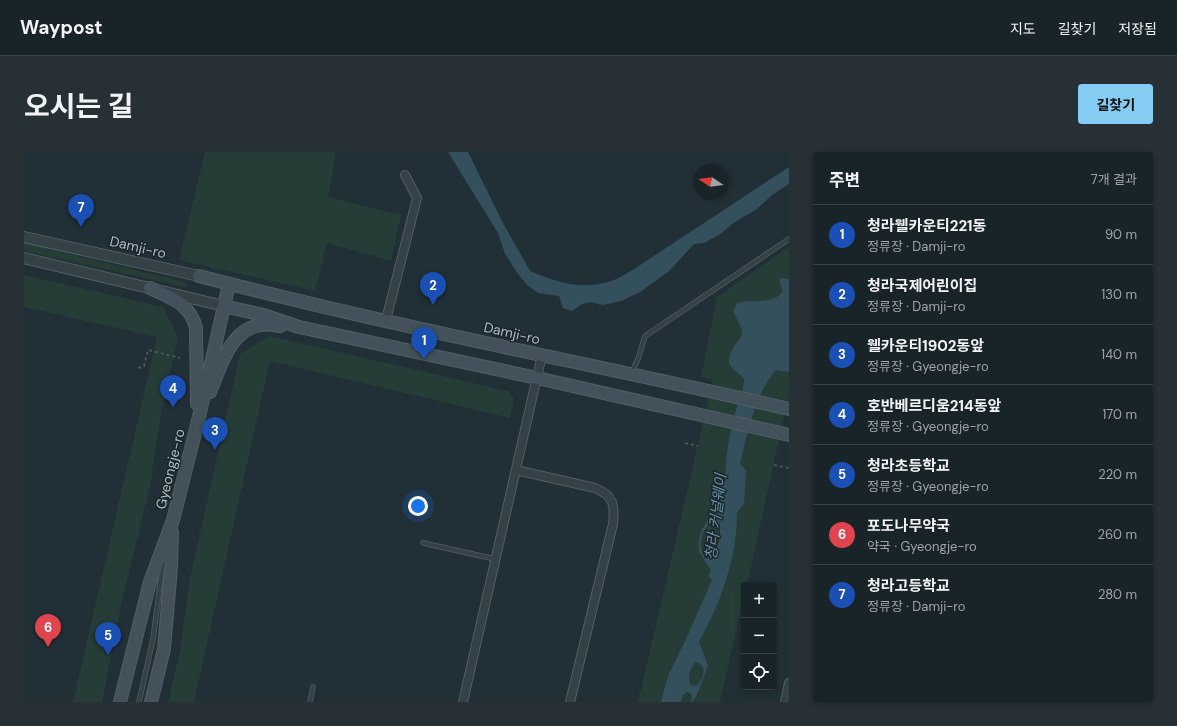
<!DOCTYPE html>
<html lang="ko">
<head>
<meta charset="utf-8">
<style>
  body { margin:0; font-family:"DM Sans","Noto Sans KR",sans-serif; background:#263035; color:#f1f3f6 }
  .controls { position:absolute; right:12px; bottom:12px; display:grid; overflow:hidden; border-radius:4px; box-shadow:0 2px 6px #0003 }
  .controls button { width:36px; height:36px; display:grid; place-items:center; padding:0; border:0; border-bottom:1px solid #374146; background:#192429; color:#f1f3f6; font:20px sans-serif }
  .compass { position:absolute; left:669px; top:12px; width:36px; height:36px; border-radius:50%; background:#192429; box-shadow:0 2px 6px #0003; rotate:283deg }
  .you { position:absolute; left:394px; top:354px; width:14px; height:14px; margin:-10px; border:3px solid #fff; border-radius:50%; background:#1a73e8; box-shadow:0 0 0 6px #1a73e833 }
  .badge { display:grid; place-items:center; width:26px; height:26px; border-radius:50%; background:#85ccf3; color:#fff; font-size:13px; font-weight:700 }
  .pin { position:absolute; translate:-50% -33px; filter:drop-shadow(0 1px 2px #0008) }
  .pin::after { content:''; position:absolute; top:21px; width:14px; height:12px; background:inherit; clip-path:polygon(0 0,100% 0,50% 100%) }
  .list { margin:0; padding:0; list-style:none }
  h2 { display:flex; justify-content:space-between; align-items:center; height:52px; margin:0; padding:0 16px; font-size:17px }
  h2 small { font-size:13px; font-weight:400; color:#9fa4a8 }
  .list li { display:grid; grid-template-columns:26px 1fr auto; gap:12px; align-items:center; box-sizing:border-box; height:60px; padding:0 16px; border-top:1px solid #374146 }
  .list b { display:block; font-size:15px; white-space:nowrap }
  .list p { margin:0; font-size:13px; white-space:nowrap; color:#9fa4a8 }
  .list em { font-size:13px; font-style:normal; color:#9fa4a8 }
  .icon { flex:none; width:22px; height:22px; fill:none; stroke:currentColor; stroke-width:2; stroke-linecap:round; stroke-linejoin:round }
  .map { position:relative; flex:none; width:765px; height:550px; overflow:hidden; border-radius:4px }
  header { display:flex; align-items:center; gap:24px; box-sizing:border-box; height:56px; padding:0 20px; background:#192429; border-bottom:1px solid #374146 }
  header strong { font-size:19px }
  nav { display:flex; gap:22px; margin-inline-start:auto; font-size:14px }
  .intro { display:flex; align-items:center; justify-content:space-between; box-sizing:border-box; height:96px; padding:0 24px }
  h1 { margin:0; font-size:28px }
  .button { padding:10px 18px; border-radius:4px; background:#85ccf3; color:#111; font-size:14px; font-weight:700 }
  main { display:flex; gap:24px; padding:0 24px }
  aside { flex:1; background:#192429; border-radius:4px; box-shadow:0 2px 6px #0003 }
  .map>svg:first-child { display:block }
  .green { fill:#263c37 }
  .water { fill:#35505d; fill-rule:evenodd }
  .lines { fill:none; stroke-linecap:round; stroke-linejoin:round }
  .service-casing { stroke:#525f65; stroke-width:5.5 }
  .minor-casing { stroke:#525f65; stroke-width:10 }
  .tertiary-casing { stroke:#525f65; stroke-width:12 }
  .secondary-casing { stroke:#525f65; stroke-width:14 }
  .path { stroke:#455956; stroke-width:2; stroke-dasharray:3 3; stroke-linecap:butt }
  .service { stroke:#344147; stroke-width:4 }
  .minor { stroke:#344147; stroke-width:8 }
  .tertiary { stroke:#344147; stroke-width:10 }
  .secondary { stroke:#43525a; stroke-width:12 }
  .labels { text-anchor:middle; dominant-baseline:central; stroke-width:3; stroke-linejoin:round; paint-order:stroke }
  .street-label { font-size:14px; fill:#afbcc4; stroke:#1a262c }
  .water-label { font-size:15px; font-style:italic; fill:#6990a2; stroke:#1a262c }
</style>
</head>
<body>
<header>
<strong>Waypost</strong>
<nav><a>지도</a><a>길찾기</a><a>저장됨</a></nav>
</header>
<div class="intro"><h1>오시는 길</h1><a class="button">길찾기</a></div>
<main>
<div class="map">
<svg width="765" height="550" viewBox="0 0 765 550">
  <rect width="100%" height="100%" fill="#213037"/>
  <path class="green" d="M181,0H312L304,45L377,63L367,109L303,91L291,139L155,108Z
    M0,91L161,130L164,134L160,135L0,99Z
    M765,95V243L723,433H720V444L696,550H614L689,228L677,225L693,145Z
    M0,123L139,155L154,185L137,261L126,334L97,453L78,550H49L133,185L0,155Z
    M245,184L484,239L490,247L486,266L246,209L170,550H144L156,499L166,426L216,202Z"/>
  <path class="water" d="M424,0H444L480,73L506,119C533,130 554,138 584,130C592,128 600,123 607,119L765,15V32L748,43L733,57L711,70L695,83L680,91L670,92L644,120L616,140L597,149L579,153L566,150L558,152L548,159L539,156L535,144L514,141L503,133L494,122L481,102L474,81Z
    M756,126L765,127V220L752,218C731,241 723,283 716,312L722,318L720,352L713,360C713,406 697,450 675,490L684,514L674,540L669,550H667L668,544L667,541L663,540L659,543L657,550H637L644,524L662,487L688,428L684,424L687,418L675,400V387L678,377L684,368L696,359L698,330L701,329C702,307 704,286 710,265C713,252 720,241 720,227C716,222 709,218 706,213C701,204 713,191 718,183L717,175L709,159L713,151C728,147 750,153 759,139L756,132ZM689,369L694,370C699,380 695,402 683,407L681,406C673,395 677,376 689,369ZM672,510C684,513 680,530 671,534L666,532C664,524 666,515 672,510Z"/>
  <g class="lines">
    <defs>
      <path id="service" d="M608,220L614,207L621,184L765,87
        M399,391L471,407
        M115,550L129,487L139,410
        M286,550L289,535"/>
      <path id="minor" d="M362,168L393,46L381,23
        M492,318L571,336C590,344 591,353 589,372L546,550
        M439,550L518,203
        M761,550L765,531"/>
      <path id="tertiary" d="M0,85L175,124
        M0,106L200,154"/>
      <path id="secondary" d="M175,124C370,175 569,212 765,257
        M126,136C147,146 166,151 172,176L173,252
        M200,154L239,163L275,175L513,226L765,283
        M186,240C196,216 206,177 237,173C243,172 250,173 256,174
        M96,550L126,430L149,368L174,269L205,132
        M127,550L140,497L147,415L148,380"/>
    </defs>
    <use href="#service" class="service-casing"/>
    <use href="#minor" class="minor-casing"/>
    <use href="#tertiary" class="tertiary-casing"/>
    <use href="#secondary" class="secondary-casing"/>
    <path class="path" d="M114,216L120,214L124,198L156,206
      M661,291L674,294
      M750,313L765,316"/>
    <use href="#service" class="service"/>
    <use href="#minor" class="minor"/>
    <use href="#tertiary" class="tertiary"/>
    <use href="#secondary" class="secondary"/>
  </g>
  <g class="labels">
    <g class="street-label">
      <text transform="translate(114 95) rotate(13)">Damji-ro</text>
      <text transform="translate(488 181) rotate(13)">Damji-ro</text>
      <text transform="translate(146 317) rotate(-76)">Gyeongje-ro</text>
    </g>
    <g class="water-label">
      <text transform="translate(692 365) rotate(-83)">청라 커널웨이</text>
    </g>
  </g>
</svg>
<div class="controls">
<button>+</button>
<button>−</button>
<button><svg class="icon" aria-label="locate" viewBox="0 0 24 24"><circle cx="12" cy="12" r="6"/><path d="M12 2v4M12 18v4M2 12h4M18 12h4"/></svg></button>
</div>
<svg class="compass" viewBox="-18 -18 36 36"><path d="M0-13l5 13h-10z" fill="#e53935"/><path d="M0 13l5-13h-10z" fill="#9fa4a8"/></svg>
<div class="you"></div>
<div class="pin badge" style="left:400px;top:208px;background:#1a4fb4">1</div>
<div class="pin badge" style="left:409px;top:153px;background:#1a4fb4">2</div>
<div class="pin badge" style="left:191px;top:298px;background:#1a4fb4">3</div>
<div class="pin badge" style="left:149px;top:256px;background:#1a4fb4">4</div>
<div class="pin badge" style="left:84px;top:503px;background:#1a4fb4">5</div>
<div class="pin badge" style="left:24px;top:495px;background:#e0444e">6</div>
<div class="pin badge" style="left:57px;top:75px;background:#1a4fb4">7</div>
</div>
<aside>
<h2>주변<small>7개 결과</small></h2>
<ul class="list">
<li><span class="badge" style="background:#1a4fb4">1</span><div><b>청라웰카운티221동</b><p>정류장 · Damji-ro</p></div><em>90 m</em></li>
<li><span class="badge" style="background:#1a4fb4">2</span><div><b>청라국제어린이집</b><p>정류장 · Damji-ro</p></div><em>130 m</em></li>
<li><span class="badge" style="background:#1a4fb4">3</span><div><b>웰카운티1902동앞</b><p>정류장 · Gyeongje-ro</p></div><em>140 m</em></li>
<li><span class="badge" style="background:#1a4fb4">4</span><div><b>호반베르디움214동앞</b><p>정류장 · Gyeongje-ro</p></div><em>170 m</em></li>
<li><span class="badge" style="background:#1a4fb4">5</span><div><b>청라초등학교</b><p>정류장 · Gyeongje-ro</p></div><em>220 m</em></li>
<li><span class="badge" style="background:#e0444e">6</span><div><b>포도나무약국</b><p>약국 · Gyeongje-ro</p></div><em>260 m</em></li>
<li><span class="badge" style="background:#1a4fb4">7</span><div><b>청라고등학교</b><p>정류장 · Damji-ro</p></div><em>280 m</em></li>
</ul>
</aside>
</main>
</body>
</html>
